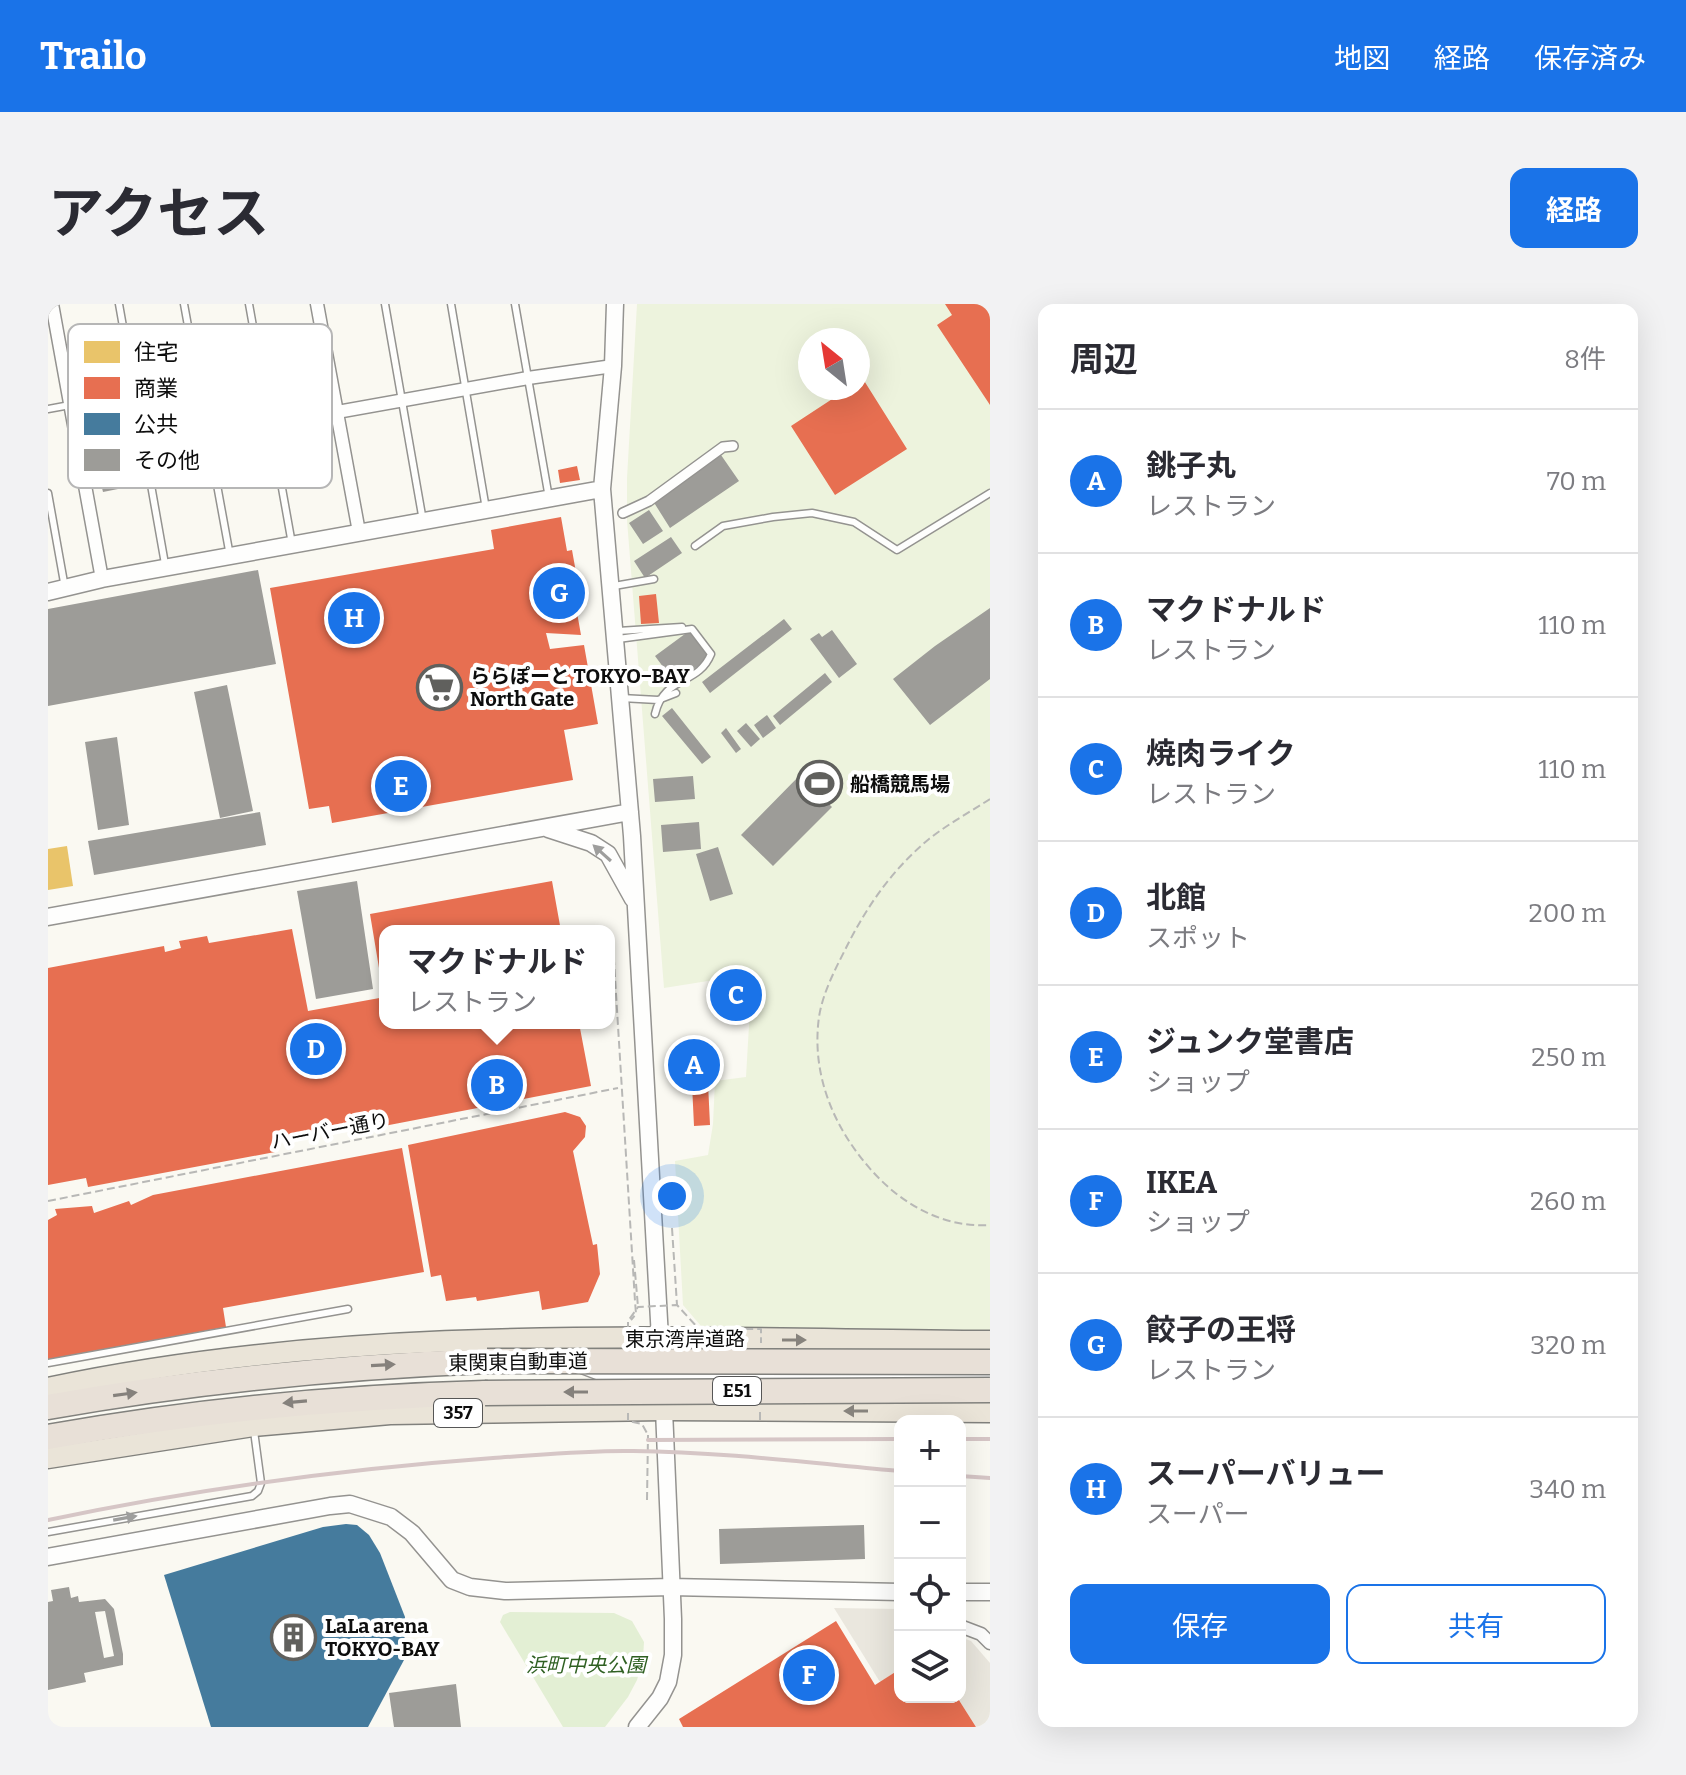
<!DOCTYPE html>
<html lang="ja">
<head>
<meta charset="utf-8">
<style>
  body { margin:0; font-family:Bitter,"Noto Sans JP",serif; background:#f2f2f3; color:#2b2b33 }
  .controls { position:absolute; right:24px; bottom:24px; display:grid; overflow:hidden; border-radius:16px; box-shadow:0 8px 32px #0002 }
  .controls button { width:72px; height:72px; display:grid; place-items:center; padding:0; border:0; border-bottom:2px solid #e1e1e2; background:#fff; color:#2b2b33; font:40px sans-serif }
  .compass { position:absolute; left:750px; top:24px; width:72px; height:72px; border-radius:50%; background:#fff; box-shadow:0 8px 32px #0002; rotate:330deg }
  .you { position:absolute; left:624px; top:892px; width:28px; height:28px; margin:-20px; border:6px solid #fff; border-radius:50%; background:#1a73e8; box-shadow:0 0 0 12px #1a73e833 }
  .badge { display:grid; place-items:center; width:52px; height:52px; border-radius:50%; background:#1a73e8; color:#fff; font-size:26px; font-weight:700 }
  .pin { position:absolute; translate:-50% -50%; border:4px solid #fff; box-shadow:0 2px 8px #0006 }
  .popup { position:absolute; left:331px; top:621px; width:236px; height:104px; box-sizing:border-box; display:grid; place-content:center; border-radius:16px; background:#fff; filter:drop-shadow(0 2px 6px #0005); font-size:26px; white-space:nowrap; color:#7c7c81 }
  .popup b { font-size:30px; color:#2b2b33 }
  .popup::after { content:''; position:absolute; left:50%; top:100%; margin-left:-16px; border:16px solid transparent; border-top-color:#fff }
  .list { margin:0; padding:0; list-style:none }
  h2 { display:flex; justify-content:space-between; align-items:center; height:104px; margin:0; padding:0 32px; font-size:34px }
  h2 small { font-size:26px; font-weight:400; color:#7c7c81 }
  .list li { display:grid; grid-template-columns:52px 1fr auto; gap:24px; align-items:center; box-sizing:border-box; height:144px; padding:0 32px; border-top:2px solid #e1e1e2 }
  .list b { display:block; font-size:30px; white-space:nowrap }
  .list p { margin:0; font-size:26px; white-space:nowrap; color:#7c7c81 }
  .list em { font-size:26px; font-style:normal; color:#7c7c81 }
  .actions { display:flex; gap:16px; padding:24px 32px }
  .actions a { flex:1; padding:18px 0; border:2px solid #1a73e8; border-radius:16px; text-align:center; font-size:28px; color:#1a73e8 }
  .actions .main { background:#1a73e8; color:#fff }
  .icon { flex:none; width:44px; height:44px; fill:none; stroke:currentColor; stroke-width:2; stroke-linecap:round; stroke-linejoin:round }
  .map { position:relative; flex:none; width:942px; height:1423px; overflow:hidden; border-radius:16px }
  header { display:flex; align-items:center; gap:48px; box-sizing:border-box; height:112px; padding:0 40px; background:#1a73e8; color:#fff }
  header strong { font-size:38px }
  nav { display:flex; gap:44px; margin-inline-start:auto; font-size:28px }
  .intro { display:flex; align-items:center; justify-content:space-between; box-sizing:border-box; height:192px; padding:0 48px }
  h1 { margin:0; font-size:56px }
  .button { padding:20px 36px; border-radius:16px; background:#1a73e8; color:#fff; font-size:28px; font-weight:700 }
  main { display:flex; gap:48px; padding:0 48px }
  aside { flex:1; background:#fff; border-radius:16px; box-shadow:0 8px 32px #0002 }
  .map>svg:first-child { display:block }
  .green { fill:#e3efd4 }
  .pitch { fill:#edf3dd; fill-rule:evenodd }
  .plaza { fill:#eae7de }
  .homes { fill:#e9c46a }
  .shops { fill:#e76f51 }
  .public { fill:#457b9d }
  .building { fill:#9d9c98; fill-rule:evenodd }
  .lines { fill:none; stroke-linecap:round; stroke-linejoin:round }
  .service-casing { stroke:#949390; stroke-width:9 }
  .pedestrian-casing { stroke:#949390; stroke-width:12 }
  .minor-casing { stroke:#949390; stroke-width:15 }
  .tertiary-casing { stroke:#949390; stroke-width:19 }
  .trunk-casing { stroke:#81817d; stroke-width:23 }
  .motorway-casing { stroke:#81817d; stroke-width:27 }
  .path { stroke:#b8b8b6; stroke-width:2; stroke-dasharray:8 4; stroke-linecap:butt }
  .service { stroke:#fefefd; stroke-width:6 }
  .pedestrian { stroke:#fefefd; stroke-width:9 }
  .minor { stroke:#fefefd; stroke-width:12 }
  .tertiary { stroke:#fefefd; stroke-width:16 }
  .trunk { stroke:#eae4d8; stroke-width:20 }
  .motorway { stroke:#e8e0d7; stroke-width:24 }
  .rail { stroke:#d6c6c6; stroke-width:4 }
  .motorway-bridge-casing { stroke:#81817d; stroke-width:27; stroke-linecap:butt }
  .path-bridge { stroke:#b8b8b6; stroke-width:2; stroke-dasharray:8 4; stroke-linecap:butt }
  .motorway-bridge { stroke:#e8e0d7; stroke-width:24 }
  .oneway { fill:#9e9e9d }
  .oneway2 { fill:#87837d }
  .oneway3 { fill:#85817c }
  .labels { text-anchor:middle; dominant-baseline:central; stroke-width:8; stroke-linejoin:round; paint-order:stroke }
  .shield { fill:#fff; stroke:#565656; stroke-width:2 }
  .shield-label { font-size:18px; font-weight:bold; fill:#0d0d0d }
  .poi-label { font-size:20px; font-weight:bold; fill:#0d0d0d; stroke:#fff; text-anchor:start }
  .street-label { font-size:20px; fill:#0d0d0d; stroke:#fff }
  .park-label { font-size:20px; font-style:italic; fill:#2f6022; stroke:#fff }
  .key { fill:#fff; stroke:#b6b6b6; stroke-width:2 }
  .key-label { font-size:22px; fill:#0d0d0d }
</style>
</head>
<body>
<header>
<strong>Trailo</strong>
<nav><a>地図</a><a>経路</a><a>保存済み</a></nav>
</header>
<div class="intro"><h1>アクセス</h1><a class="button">経路</a></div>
<main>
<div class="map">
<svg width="942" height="1423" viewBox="0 0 942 1423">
  <rect width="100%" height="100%" fill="#faf9f2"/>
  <path class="green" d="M462,1308L566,1309L584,1317L596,1338L595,1355L589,1376L580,1393L557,1423H515L452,1318L455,1311Z"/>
  <path class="pitch" d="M589,0H942V1030L653,1022L635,1001L627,857L660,851L665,820L667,777L698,773L704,670L616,684L579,216V174ZM762,36H810V84H762Z"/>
  <path class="plaza" d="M786,1304L852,1305V1365L832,1378Z
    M912,1333L923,1337L942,1359V1423H928L909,1393H912Z"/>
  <path class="homes" d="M19,542L25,582L0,586V545Z"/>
  <path class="shops" d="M897,0H942V101L889,21L904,11Z
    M815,75L859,145L787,191L743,122L801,84H810V78Z
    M529,162L532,176L512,179L510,166Z
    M513,213L519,247L524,246L534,302L528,303L533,331L498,329L502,345L536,341L550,420L516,426L525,476L284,519L281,502L261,505L222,284L446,245L443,226Z
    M608,290L611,319L593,320L591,292Z
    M504,577L513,627H337L335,688L322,610Z
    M244,625L260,707L337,693V719H531L543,782L336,822L335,819L226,838L227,848L40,883L38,874L0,881V664L116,642L117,648L133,644L131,637L159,632L161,639Z
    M695,676L698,705L672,707L670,679Z
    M668,750L670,771L622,774L621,753Z
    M660,779L662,821L646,822L644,780Z
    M517,808L532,813L538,822L537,833L525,847L545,941L549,940L552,970L540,998L494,1006L491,987L429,997L428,993L398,997L393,971L383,973L360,841Z
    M354,844L376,968L175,1004L178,1023L0,1056V916L9,911L7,905L44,902L46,909L81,897L83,901L105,891Z
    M788,1317L827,1381L852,1365V1393H909L928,1423H635L631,1415Z"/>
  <path class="public" d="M298,1220L309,1221L321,1231L332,1249L357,1313L356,1356L320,1423H163L116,1271L275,1223Z"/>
  <path class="building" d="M673,151L691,177L622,224L605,197Z
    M56,166L57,174L68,172L70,185L55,188L53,180L44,181L42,169Z
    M601,206L615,227L595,240L581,219Z
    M623,233L634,249L597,274L586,257Z
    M210,266L228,360L0,402V305Z
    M942,304V375L882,421L845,375L887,342Z
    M736,315L744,325L662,389L654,378Z
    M784,326L809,360L791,374L762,335L771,329L774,333Z
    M641,327L661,354L627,379L607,352Z
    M777,369L784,378L732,421L725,412Z
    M179,381L205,507L172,514L146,388Z
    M624,404L663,453L654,460L614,412Z
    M719,411L728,424L715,434L706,421Z
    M698,419L712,435L703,443L689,427Z
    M678,424L693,445L688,449L673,429Z
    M69,433L81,521L50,526L37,438Z
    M755,468L774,487L771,490L784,503L725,562L693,531Z
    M645,472L647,495L607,498L605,475Z
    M212,508L218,541L46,571L40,537Z
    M651,518L653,545L615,548L613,521Z
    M670,543L685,590L662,597L648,550Z
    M309,577L325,685L268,695L249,587Z
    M816,1221L817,1255L672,1260L671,1225Z
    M21,1283L23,1294L30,1292L31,1298L57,1295L66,1305L75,1350V1361L36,1369L38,1378L0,1386V1298L5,1297L3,1286ZM57,1307L66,1352L56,1354L47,1308Z
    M408,1380L413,1423H346L341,1389Z"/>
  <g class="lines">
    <defs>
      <path id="service" d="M71,0L117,260
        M136,0L182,252
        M201,0L244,240
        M337,0L375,217
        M403,0L438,205
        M467,0L501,194
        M0,105L22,101
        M0,189L17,284
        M647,242L675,222L725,213L764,209L806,218L849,246L942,189
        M566,282L606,275
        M570,327L634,323
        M570,335L644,325L663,350C650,382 616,371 607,410
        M573,394L610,396L628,389
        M0,1059L300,1005
        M0,1228L204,1192L210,1187L213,1179L206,1127"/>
      <path id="pedestrian" d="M575,209L601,197L675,143L685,142"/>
      <path id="minor" d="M4,0L54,275
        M269,0L311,228
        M32,154L480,74L565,62
        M912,1322L933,1330L942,1339"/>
      <path id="tertiary" d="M567,0L565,62L554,185L584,532L616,1106L625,1315V1351L620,1378L612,1394L589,1423
        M0,288L54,275L554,185
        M500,525L543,539L560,550L585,595
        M0,613L582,508
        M534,1061L560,1071L942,1074
        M0,1253L282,1202L302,1200L343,1213L364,1229L404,1276L422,1283L457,1287L623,1283L852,1288
        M912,1288H942"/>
      <path id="trunk" d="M0,1084C309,1018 628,1035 942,1037
        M0,1154L205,1122L342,1110L616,1106L942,1108"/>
      <path id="motorway" d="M0,1103C145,1077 291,1063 439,1057
        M0,1133C145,1107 289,1093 437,1089"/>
    </defs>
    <use href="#service" class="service-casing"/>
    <use href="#pedestrian" class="pedestrian-casing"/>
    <use href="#minor" class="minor-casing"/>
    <use href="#tertiary" class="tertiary-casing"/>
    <use href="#trunk" class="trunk-casing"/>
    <use href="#motorway" class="motorway-casing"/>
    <path class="path" d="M942,495C922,508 900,520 881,535C846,564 821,599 800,640C789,662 775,687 771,713C763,771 786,825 825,868C855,901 896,924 942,921
      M565,641L587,997L588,1010L583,1016
      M0,897L570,784
      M624,924L629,1001
      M586,956L590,1003
      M599,1196L600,1131"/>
    <use href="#service" class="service"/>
    <use href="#pedestrian" class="pedestrian"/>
    <use href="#minor" class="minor"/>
    <use href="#tertiary" class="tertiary"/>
    <use href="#trunk" class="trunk"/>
    <use href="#motorway" class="motorway"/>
    <path class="rail" d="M912,1135H942
      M600,1136L852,1135
      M912,1172L942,1174
      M0,1216C147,1185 296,1165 445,1154C492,1151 539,1146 585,1147C674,1148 763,1159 852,1167"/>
    <defs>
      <path id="motorway-bridge" d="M439,1057L942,1058
        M437,1089L942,1086"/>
    </defs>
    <use href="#motorway-bridge" class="motorway-bridge-casing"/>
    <path class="path-bridge" d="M580,1038V1017L590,1003L629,1001L651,1025H713V1039
      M580,1109V1117L594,1120L600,1131
      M712,1116V1106"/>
    <use href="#motorway-bridge" class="motorway-bridge"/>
  </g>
  <defs><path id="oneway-solid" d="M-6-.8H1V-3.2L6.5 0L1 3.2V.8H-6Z" transform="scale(2)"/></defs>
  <g class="oneway">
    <use href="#oneway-solid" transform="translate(554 549) rotate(-138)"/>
    <use href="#oneway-solid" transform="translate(77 1214) rotate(-10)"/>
  </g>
  <g class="oneway2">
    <use href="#oneway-solid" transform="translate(746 1036)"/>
    <use href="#oneway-solid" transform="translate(808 1107) rotate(-180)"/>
  </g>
  <g class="oneway3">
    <use href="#oneway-solid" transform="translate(335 1061) rotate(-3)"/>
    <use href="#oneway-solid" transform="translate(528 1088) rotate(180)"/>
    <use href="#oneway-solid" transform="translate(77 1090) rotate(-8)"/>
    <use href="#oneway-solid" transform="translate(247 1098) rotate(175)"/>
  </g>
  <defs>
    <symbol id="supermarket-ring" viewBox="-11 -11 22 22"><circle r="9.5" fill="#fff" stroke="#60605d" stroke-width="1.5"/><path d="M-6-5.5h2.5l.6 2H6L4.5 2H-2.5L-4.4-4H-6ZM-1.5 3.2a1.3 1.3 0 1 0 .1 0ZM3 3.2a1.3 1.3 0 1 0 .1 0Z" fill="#60605d"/></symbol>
    <symbol id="stadium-ring" viewBox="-11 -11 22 22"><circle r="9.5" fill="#fff" stroke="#60605d" stroke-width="1.5"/><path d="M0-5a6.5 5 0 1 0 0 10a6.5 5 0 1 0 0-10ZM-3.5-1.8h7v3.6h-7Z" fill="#60605d"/></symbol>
    <symbol id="building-ring" viewBox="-11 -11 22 22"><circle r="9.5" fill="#fff" stroke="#60605d" stroke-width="1.5"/><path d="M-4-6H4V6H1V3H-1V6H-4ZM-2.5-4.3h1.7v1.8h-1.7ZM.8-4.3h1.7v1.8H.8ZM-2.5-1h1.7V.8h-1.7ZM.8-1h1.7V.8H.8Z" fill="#60605d"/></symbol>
  </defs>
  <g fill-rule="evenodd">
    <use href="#supermarket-ring" x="366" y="358" width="51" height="51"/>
    <use href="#stadium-ring" x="746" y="454" width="51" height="51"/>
    <use href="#building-ring" x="220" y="1308" width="51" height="51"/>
  </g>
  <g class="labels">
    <g class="shield">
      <rect x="665" y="1073" width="48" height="28" rx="6"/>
      <rect x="386" y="1095" width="48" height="28" rx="6"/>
    </g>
    <g class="shield-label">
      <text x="689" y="1087">E51</text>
      <text x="410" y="1109">357</text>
    </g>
    <g class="poi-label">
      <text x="422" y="372">ららぽーと TOKYO−BAY<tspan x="422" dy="23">North Gate</tspan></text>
      <text x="802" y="480">船橋競馬場</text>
      <text x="277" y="1322">LaLa arena<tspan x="277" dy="23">TOKYO-BAY</tspan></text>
    </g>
    <g class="street-label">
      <text transform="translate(282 827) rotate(-11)">ハーバー通り</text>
      <text x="637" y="1035">東京湾岸道路</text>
      <text transform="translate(470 1058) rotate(-1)">東関東自動車道</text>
    </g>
    <g class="park-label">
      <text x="538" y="1361">浜町中央公園</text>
    </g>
  </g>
  <rect x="20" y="20" width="264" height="164" rx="12" class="key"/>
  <rect x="36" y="37" width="36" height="22" fill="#e9c46a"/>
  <rect x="36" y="73" width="36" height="22" fill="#e76f51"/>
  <rect x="36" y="109" width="36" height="22" fill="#457b9d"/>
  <rect x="36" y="145" width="36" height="22" fill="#9d9c98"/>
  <g class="key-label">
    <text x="86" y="56">住宅</text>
    <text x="86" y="92">商業</text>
    <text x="86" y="128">公共</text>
    <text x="86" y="164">その他</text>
  </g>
</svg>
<div class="controls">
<button>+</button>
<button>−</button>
<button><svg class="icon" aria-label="locate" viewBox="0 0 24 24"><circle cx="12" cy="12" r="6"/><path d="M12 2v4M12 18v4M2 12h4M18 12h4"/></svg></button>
<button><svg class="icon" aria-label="layers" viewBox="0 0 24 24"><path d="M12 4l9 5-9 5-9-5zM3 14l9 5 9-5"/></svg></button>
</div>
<svg class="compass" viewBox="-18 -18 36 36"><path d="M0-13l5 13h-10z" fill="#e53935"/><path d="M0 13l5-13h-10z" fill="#7c7c81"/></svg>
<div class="you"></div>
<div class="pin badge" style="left:646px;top:761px">A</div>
<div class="pin badge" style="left:449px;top:781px">B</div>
<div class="popup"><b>マクドナルド</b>レストラン</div>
<div class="pin badge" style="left:688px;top:691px">C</div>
<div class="pin badge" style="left:268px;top:745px">D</div>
<div class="pin badge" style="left:353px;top:482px">E</div>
<div class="pin badge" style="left:761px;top:1371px">F</div>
<div class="pin badge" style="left:511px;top:289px">G</div>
<div class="pin badge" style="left:306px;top:314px">H</div>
</div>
<aside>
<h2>周辺<small>8件</small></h2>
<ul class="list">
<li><span class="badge">A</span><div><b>銚子丸</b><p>レストラン</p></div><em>70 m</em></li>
<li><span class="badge">B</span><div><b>マクドナルド</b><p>レストラン</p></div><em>110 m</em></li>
<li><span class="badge">C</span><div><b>焼肉ライク</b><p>レストラン</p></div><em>110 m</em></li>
<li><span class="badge">D</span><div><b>北館</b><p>スポット</p></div><em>200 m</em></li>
<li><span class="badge">E</span><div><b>ジュンク堂書店</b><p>ショップ</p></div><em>250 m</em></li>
<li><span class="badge">F</span><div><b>IKEA</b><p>ショップ</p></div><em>260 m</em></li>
<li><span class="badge">G</span><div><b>餃子の王将</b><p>レストラン</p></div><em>320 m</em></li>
<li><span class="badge">H</span><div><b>スーパーバリュー</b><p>スーパー</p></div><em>340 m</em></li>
</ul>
<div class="actions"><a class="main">保存</a><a>共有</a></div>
</aside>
</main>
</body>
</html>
